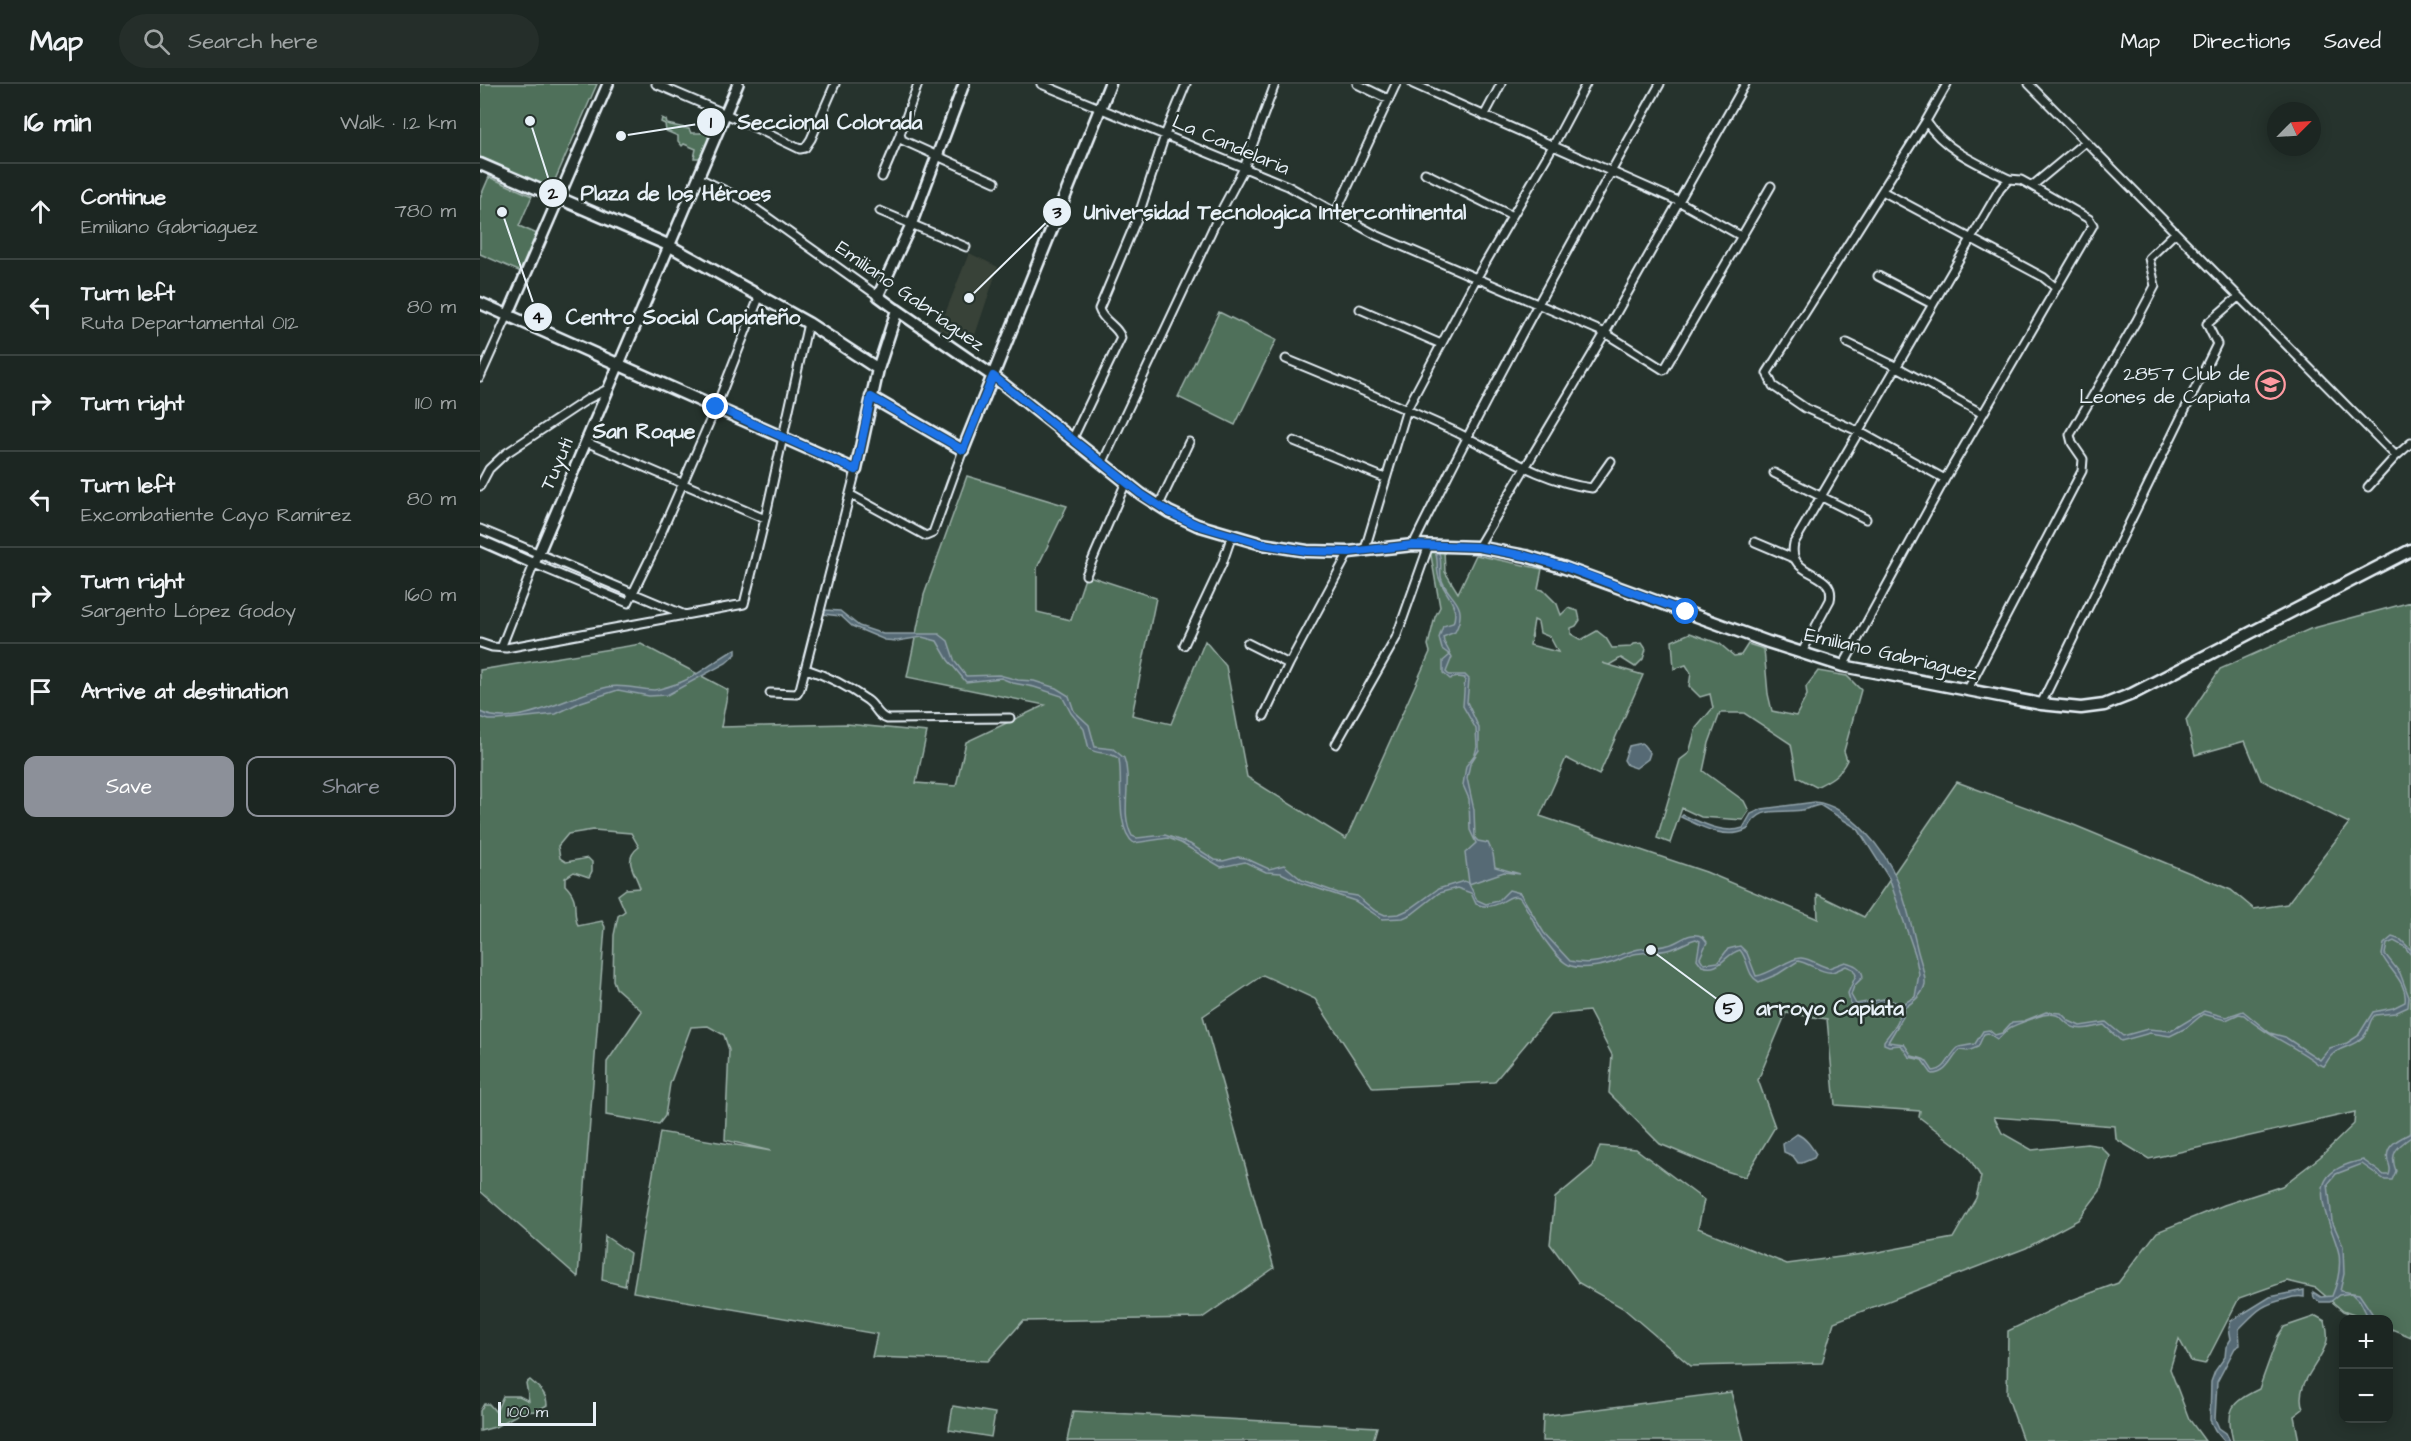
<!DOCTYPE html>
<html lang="en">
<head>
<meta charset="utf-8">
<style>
  body { margin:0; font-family:"Architects Daughter",sans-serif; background:#252e2a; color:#f1f3f6 }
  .controls { position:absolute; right:18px; bottom:18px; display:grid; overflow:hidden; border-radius:12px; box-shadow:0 3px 15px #0003 }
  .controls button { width:54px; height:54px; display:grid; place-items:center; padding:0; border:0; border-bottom:2px solid #3a4340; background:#1c2622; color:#f1f3f6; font:30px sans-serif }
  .compass { position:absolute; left:1787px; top:18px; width:54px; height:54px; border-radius:50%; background:#1c2622; box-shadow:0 3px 15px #0003; rotate:66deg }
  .scale { position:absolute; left:18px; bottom:15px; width:98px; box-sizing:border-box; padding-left:6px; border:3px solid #e8f1f8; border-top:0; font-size:16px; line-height:21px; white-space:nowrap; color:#e8f1f8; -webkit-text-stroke:4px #26332d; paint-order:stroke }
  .stop { position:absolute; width:18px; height:18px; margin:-14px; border:4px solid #1a73e8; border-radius:50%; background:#fff }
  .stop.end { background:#1a73e8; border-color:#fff; box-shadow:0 2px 6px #0008 }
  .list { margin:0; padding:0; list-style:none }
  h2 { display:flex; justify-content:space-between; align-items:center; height:78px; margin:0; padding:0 24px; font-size:26px }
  h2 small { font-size:20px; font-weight:400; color:#a0a5a5 }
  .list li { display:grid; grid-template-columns:39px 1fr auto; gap:18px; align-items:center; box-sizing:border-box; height:96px; padding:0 24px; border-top:2px solid #3a4340 }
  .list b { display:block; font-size:22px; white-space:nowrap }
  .list p { margin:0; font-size:20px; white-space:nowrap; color:#a0a5a5 }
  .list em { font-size:20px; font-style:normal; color:#a0a5a5 }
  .actions { display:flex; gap:12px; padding:18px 24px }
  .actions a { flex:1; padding:14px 0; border:2px solid #8c9099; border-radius:12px; text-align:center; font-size:21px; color:#8c9099 }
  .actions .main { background:#8c9099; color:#fff }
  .icon { flex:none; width:33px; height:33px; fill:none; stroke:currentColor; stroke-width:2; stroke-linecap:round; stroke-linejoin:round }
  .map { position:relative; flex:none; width:1931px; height:1357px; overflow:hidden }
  header { display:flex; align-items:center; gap:36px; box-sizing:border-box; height:84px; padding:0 30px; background:#1c2622; border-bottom:2px solid #3a4340 }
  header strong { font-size:28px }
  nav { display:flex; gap:33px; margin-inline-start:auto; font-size:21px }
  .search { width:420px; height:54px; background:#252e2a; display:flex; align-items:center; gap:15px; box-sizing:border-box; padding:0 21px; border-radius:33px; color:#a0a5a5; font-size:22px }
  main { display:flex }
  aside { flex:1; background:#1c2622 }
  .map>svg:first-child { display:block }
  .built { fill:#394238 }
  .green { fill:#50705a; stroke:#9cb0a9; stroke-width:1.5; fill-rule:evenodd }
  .water { fill:#566b74; stroke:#90a1a9; stroke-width:1.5 }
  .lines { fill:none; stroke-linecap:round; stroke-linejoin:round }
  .minor-casing { stroke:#e8f1f8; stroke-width:11 }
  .tertiary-casing { stroke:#e8f1f8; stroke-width:14 }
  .secondary-casing { stroke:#e8f1f8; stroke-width:15 }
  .minor { stroke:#26332d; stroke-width:7 }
  .tertiary { stroke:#26332d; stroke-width:9 }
  .secondary { stroke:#26332d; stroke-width:10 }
  .route { stroke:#1a73e8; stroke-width:8 }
  .labels { text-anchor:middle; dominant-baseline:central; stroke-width:5; stroke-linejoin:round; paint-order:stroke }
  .street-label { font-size:20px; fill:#e8f1f8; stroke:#26332d }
  .poi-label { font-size:20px; fill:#e8f1f8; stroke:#26332d; text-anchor:end }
  .neighbourhood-label { font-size:21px; font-weight:bold; fill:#e8f1f8; stroke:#26332d }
  .leader { fill:none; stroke:#e8f1f8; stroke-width:2 }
  .callout-dot { fill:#e8f1f8; stroke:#26332d; stroke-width:2 }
  .mark-label { font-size:18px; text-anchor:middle; font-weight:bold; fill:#111 }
  .callout-label { font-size:21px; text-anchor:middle; font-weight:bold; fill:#e8f1f8; stroke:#26332d; stroke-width:5; stroke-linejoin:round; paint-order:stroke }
</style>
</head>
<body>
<header>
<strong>Map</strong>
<div class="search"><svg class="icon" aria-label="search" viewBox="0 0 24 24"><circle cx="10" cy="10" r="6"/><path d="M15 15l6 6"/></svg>Search here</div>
<nav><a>Map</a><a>Directions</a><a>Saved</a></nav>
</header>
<main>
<aside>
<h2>16 min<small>Walk · 1.2 km</small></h2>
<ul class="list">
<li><svg class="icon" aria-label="ahead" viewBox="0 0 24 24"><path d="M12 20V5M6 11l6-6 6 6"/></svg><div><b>Continue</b><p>Emiliano Gabriaguez</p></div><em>780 m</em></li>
<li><svg class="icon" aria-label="left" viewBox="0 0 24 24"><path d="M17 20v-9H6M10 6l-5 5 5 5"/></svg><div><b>Turn left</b><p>Ruta Departamental 012</p></div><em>80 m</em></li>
<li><svg class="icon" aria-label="right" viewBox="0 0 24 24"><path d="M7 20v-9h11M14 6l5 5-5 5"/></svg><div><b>Turn right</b></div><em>110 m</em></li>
<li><svg class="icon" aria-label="left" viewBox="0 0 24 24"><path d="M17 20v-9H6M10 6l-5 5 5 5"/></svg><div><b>Turn left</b><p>Excombatiente Cayo Ramírez</p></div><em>80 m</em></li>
<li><svg class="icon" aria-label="right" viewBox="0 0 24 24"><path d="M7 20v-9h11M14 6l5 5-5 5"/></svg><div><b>Turn right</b><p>Sargento López Godoy</p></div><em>160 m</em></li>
<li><svg class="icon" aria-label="arrive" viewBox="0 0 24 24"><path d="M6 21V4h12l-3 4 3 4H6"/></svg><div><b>Arrive at destination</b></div></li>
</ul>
<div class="actions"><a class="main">Save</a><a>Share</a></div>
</aside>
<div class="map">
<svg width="1931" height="1357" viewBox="0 0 1931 1357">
  <rect width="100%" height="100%" fill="#26332d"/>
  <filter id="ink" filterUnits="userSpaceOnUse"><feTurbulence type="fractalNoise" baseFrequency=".0167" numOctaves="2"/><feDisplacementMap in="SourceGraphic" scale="12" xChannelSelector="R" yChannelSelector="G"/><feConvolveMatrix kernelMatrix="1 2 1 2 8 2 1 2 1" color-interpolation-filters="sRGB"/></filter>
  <g filter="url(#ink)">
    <path class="built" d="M489,169L518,183L492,260L459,245Z"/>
    <path class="green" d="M0,0H117L71,105L0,75Z
      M233,32L237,36L238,43L229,47L227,65L219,74H214L216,65L204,60L202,62L198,57V52L186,47L185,40L181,38L182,34L186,36L187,40L209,45L211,49H221L227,33Z
      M9,93L52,112L39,142L57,150L41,188L0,170V114Z
      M739,228L796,256L755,341L698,313Z
      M487,392L587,422L557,484V528L591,536L606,491L676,514L652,631L691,640L725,557L746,582L767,693L866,755L950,568L948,561L955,533L960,523L950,466H964L965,488L978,509L996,471L1062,485L1058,505L1063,506L1077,520L1081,531L1088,524L1098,527L1100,536L1096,542L1091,544V550L1101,556L1117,547L1126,554L1132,564L1151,563L1154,560L1162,559L1166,565L1163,575L1155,583L1141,574L1129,581L1122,579L1163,591L1119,691L1086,674L1060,732L1226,788L1338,835L1337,810L1384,833L1477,698L1589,739L1751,806L1774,825L1807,820L1869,739L1781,696L1765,657L1715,671L1706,636L1740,585L1830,545L1931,518V1253L1909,1244L1908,1236L1885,1235L1863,1227L1836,1204L1807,1197L1759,1214L1725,1280L1711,1277L1699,1255L1690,1285L1709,1335L1725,1357H1543L1527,1311L1528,1247L1592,1216L1638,1199L1677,1148L1744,1121L1802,1102L1840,1073L1874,1040L1875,1028L1669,1075L1636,1055L1635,1042L1514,1033L1522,1049L1552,1066L1607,1060L1620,1062L1630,1072L1620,1107L1598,1136L1546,1164L1354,1238L1342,1279L1211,1282L1143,1224L1099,1199L1070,1160L1075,1114L1113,1082L1120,1062L1156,1065L1224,1116L1218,1144L1307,1180L1398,1168L1473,1154L1496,1114L1501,1093L1486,1069L1439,1033L1440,1027L1355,1021L1347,935L1306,929L1278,996L1295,1043L1265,1093L1240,1085L1180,1060L1129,1009L1132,971L1109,927L1070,931L1014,998L893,1004L835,915L783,891L723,932L794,1184L722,1234L543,1237L508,1277L392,1273L397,1250L153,1208L180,1048L291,1067L245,1056L249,966L244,951L228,942L211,943L190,1000L185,1032L179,1040L126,1031L127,978L162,927L136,904L133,896L134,851L138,832L145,827L138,811L146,805L160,804C155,787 142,776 159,763L151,749L113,746L88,750L78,762L80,774L86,778L108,774L112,778V787L109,793L94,788L85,794V801C101,817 91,825 98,842L122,837L125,843L98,1193L0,1107V586L161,560L248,606L241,643L367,640L447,648L436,699L476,702L486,658L565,621L427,593L444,511ZM1054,536L1058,538L1060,549L1070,553L1078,568L1050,561Z
      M1210,549L1240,560L1254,572L1261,571L1268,560L1284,565L1288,610L1292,627L1316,632L1327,611L1326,603L1338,587L1367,592L1381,606L1364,667L1367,676C1360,691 1350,696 1336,703L1317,693L1311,660L1264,629H1240L1229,659L1223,687L1264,717L1269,727L1263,736L1221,733L1202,724L1190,759L1177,754L1200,676L1209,669L1216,644L1233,624L1230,610L1220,613L1209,602L1211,589L1206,581L1194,585L1192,557Z
      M125,1152L150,1169L145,1202L122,1196Z
      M1836,1232L1845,1237C1847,1244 1849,1252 1846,1260C1838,1283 1814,1300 1823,1325L1814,1332L1819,1357H1753C1746,1325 1750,1319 1779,1305L1798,1252L1804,1243Z
      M50,1296C58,1303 67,1309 67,1321L57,1327L42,1328L15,1343L0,1347V1327L4,1320H9L16,1328L23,1312H39L49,1317L46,1299Z
      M1251,1308L1264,1357H1062L1063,1332Z
      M473,1322L515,1329L511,1353L469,1346Z
      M593,1327L897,1343L893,1357H587Z"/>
    <path class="water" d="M954,466L959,469C962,477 960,485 961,493C965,514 991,517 975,548L963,553L964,558L972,573L966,588L969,591H985L989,595L987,618L999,644V666L990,680L987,694L994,726L995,754L998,757L1008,759L1013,770L1015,783L1040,790L1024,788L989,800L997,816L1006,820L1018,817L1029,806L1040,809L1064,849L1090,877C1116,883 1132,873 1155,866C1166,863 1177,864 1188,861C1201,858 1209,846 1223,853L1227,858L1220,874L1224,880L1238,878L1248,865L1260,862L1267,869L1276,892C1291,890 1311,873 1321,874C1332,875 1339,882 1349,884L1365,878C1373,880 1382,883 1383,893L1374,902L1371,911L1376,920L1404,915L1423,920L1435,913L1439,890L1435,870L1409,794L1378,745L1340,721C1333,722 1328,725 1322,726C1299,730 1280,720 1268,745C1246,757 1222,743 1201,733L1203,731C1221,738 1243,751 1263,744L1271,730L1282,725L1335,718C1370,722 1405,766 1418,798C1426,819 1432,842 1437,864C1439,874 1446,890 1445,900C1443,911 1433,918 1424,924L1423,933L1408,958L1424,960L1432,972C1446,976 1444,973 1453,987C1468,986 1468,971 1479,963L1495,960L1503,947L1509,946L1515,951L1522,949L1532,938L1544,937L1566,928L1581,929L1589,937L1600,942L1626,938L1643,952L1668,945L1691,947L1724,927L1746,933L1763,927L1790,949L1805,953L1840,976L1850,964L1867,959L1878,952L1893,928L1913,924L1925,918C1928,899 1909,886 1902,871L1904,860L1912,853L1921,856L1931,866V871L1925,863L1914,857L1907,860L1905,870L1920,889L1929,913L1928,923L1915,929L1895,931C1888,937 1890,946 1883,953C1873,963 1862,962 1853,970C1849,973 1847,978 1844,982L1838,980C1814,961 1786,952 1764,931L1759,930L1746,936L1723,930L1706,944L1690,952L1670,949L1641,957L1624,941C1614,942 1606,947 1596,944C1581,940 1585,927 1563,931C1559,932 1535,941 1531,943C1525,946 1524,952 1517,955L1508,949L1504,950L1498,963L1488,967L1480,966C1470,976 1468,989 1452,990L1442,976L1429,973L1421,961L1409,962L1404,960V957C1412,946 1425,933 1418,920L1399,919L1379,926L1371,922L1368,909L1376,891L1373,885L1366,882C1362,884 1356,887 1352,888C1343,890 1329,879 1318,877L1298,890L1279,898C1266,891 1269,876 1260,866C1244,870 1241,888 1222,882L1217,875L1220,857L1216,855C1207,857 1200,863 1191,865C1178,869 1166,868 1154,870C1149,871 1146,873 1141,875C1129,881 1104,886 1091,882C1081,879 1071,864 1065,856C1059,849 1043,816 1039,813C1027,808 1019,829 996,820L991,809L977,804L959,809L932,830L923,834L902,835L875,817L821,799L801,789L786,788L765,778L741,783L701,759L688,754L654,759C635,745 643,697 639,675C630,667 618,671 609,665L604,645L591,629L582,612L554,603L533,599L521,594L486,598L468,576L457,557L442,553L417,557L405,556L372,542L361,532L343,530L345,526L360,527L379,542L403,550H459L468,557L475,578L486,592L519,591L538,596L554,597L576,604L589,612L594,627L609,641L615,663L633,665L644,674C653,699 639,728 652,752L657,754L685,751L710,760L735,776L743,777L758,773L765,774L789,785L804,781L822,796L858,809L877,812L894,826L905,831L919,830L930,825L958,805L984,797L989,799L985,769L996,759L990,746L989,715L983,701L986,682L995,670L997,663L996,645L983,622L985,594L978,593L970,595L963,589V577L970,571L962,565L959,554L963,542L973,539C981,520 961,507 958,490C956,480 959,474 954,466Z
      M256,565V570L246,579L187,611L169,612L138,606L101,618L76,630L18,636H9L0,633V628C37,646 91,610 128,603C144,600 159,606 174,606C181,605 189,602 196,600C218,593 236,575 256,565Z
      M1162,659L1170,669L1168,675L1156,684L1147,681L1144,676L1149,662Z
      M1931,1049V1053C1917,1063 1909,1069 1916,1087L1912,1096H1905L1882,1080L1856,1090L1848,1100L1852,1137L1863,1162L1864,1190L1860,1207L1879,1210L1896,1235H1889L1880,1217L1872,1209L1859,1211L1850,1218H1840L1834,1214L1833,1208L1841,1213L1852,1212C1858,1198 1861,1185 1859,1170C1857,1160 1852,1149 1849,1139C1834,1100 1844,1084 1883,1076L1904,1091H1909C1911,1086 1910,1083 1908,1077C1904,1061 1919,1055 1931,1049Z
      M1317,1050C1326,1054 1331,1062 1336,1070L1334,1074L1322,1079H1318L1313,1072L1304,1068L1303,1060Z
      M1824,1206V1213C1818,1212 1812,1213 1806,1215C1780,1221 1777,1227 1759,1245L1760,1261L1755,1264L1737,1298L1735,1335L1739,1344L1746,1349L1750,1357H1744L1735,1346L1730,1336L1731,1298L1735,1287L1745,1273L1746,1263L1751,1255L1749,1244L1751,1237L1790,1213Z"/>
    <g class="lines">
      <defs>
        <path id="minor" d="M176,0L246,30L320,65L325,64L331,55L355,0
          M438,0L420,50L422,56L515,98
          M561,0L808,102L896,151L1125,249L1184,286L1291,102
          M877,0L908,15
          M933,0L1198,117L1261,152
          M1467,0L1446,37C1463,65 1500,81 1529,95
          M1549,0L1916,372L1931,359
          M1004,32L1021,0
          M1446,37L1287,289L1293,302L1325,324L1380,348L1465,395
          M945,89L1032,132
          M402,93L419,53
          M219,94L262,115L398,212
          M1402,107L1563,193L1576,204
          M400,127L486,163
          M856,128L916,0
          M1398,192L1452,220
          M880,225L961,260
          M1367,259L1417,283L1503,330
          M806,275C862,298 917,321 972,346C1016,367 1062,398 1112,404L1131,377
          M0,293L28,231
          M592,356L641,254C638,242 623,238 619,225L659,130L685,51L706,0
          M814,357L905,394
          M106,358L285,435
          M622,380L740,129L764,84L795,0
          M1294,389L1386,435
          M0,402L9,385L25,370L108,315L128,305
          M1888,403L1916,372
          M371,411L446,452L453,449L483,366
          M679,421L709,358
          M0,445L205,531
          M1275,458L1313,474
          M933,461C1010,304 1095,152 1180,0
          M998,463L1125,249L1265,0
          M885,465L927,325L996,195L1073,62L1106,0
          M606,491L646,398
          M0,559L12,563L26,564L264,520L285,435L328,239
          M767,559L809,580
          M704,561L742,480L752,451
          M21,564L54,480L148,519L172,470L236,323L280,211
          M1322,568L1350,516C1357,485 1306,495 1314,459L1520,105L1529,95L1541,96L1552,102L1605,58
          M1363,582L1465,395L1613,141L1609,135L1552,102
          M326,585C348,592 367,602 387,616C395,621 397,632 407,635L530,634
          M1487,607L1602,387L1603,375L1592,359L1590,351L1657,236L1675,202L1669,174L1695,149
          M290,609L317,610L320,605L376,386
          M1561,620L1735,264L1737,260L1727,240L1758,213
          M784,632L809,580L869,468
          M856,660L916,554L949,461"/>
        <path id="tertiary" d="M417,226L398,212L431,141L484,0
          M28,231L128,0
          M0,456L54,480L258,0"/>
        <path id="secondary" d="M0,80L188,161L328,239L398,285
          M0,219L376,386L398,285L417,226L513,292L661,410L689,428L717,441L782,460L827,467L869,468L933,461L998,463L1046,472L1085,484L1288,558L1363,582L1561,620L1601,624L1624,621L1652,610L1931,466
          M391,313L483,366L630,0"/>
      </defs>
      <use href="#minor" class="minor-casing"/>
      <use href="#tertiary" class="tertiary-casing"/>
      <use href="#secondary" class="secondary-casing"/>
      <use href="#minor" class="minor"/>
      <use href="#tertiary" class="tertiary"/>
      <use href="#secondary" class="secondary"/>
    </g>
  </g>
  <g class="lines" filter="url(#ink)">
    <path class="route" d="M236,323L376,386L391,313L483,366L513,292L661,410L689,428L717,441L782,460L827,467L869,468L933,461L998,463L1046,472L1085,483L1206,528"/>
  </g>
  <defs>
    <symbol id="school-ring" viewBox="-11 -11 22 22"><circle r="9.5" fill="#26332d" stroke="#ff9aa2" stroke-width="1.5"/><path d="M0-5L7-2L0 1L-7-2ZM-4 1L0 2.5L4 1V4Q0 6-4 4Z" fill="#ff9aa2"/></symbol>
  </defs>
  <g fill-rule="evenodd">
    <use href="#school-ring" x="1774" y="284" width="33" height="33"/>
  </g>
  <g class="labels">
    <g class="street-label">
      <text transform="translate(751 61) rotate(23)">La Candelaria</text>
      <text transform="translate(430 212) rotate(35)">Emiliano Gabriaguez</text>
      <text transform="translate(77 380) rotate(-67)">Tuyuti</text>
      <text transform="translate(1411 570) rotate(13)">Emiliano Gabriaguez</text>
    </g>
    <g class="poi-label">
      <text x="1770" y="290">2857 Club de<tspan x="1770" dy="23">Leones de Capiata</tspan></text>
    </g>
    <g class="neighbourhood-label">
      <text x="164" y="347">San Roque</text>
    </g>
  </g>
  <path class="leader" d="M141 52L231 38M50 37L73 109M489 214L577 128M22 128L58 233M1171 866L1249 924"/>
  <g class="callout-dot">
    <circle cx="141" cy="52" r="6"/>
    <circle cx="50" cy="37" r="6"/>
    <circle cx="489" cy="214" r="6"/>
    <circle cx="22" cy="128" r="6"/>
    <circle cx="1171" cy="866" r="6"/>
    <circle cx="231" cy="38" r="15"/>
    <circle cx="73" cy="109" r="15"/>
    <circle cx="577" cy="128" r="15"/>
    <circle cx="58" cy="233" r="15"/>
    <circle cx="1249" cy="924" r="15"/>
  </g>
  <g class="mark-label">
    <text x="231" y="44">1</text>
    <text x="73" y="115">2</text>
    <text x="577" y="134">3</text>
    <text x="58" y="239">4</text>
    <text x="1249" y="930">5</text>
  </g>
  <g class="callout-label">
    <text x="350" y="45">Seccional Colorada</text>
    <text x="196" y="116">Plaza de los Héroes</text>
    <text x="795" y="135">Universidad Tecnologica Intercontinental</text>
    <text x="203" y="240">Centro Social Capiateño</text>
    <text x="1350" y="931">arroyo Capiata</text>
  </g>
</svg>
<div class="controls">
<button>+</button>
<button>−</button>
</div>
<svg class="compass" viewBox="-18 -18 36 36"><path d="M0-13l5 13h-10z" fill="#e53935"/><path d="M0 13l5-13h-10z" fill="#a0a5a5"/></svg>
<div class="scale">100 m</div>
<div class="stop" style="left:1206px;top:528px"></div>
<div class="stop end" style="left:236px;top:323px"></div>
</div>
</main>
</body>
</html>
